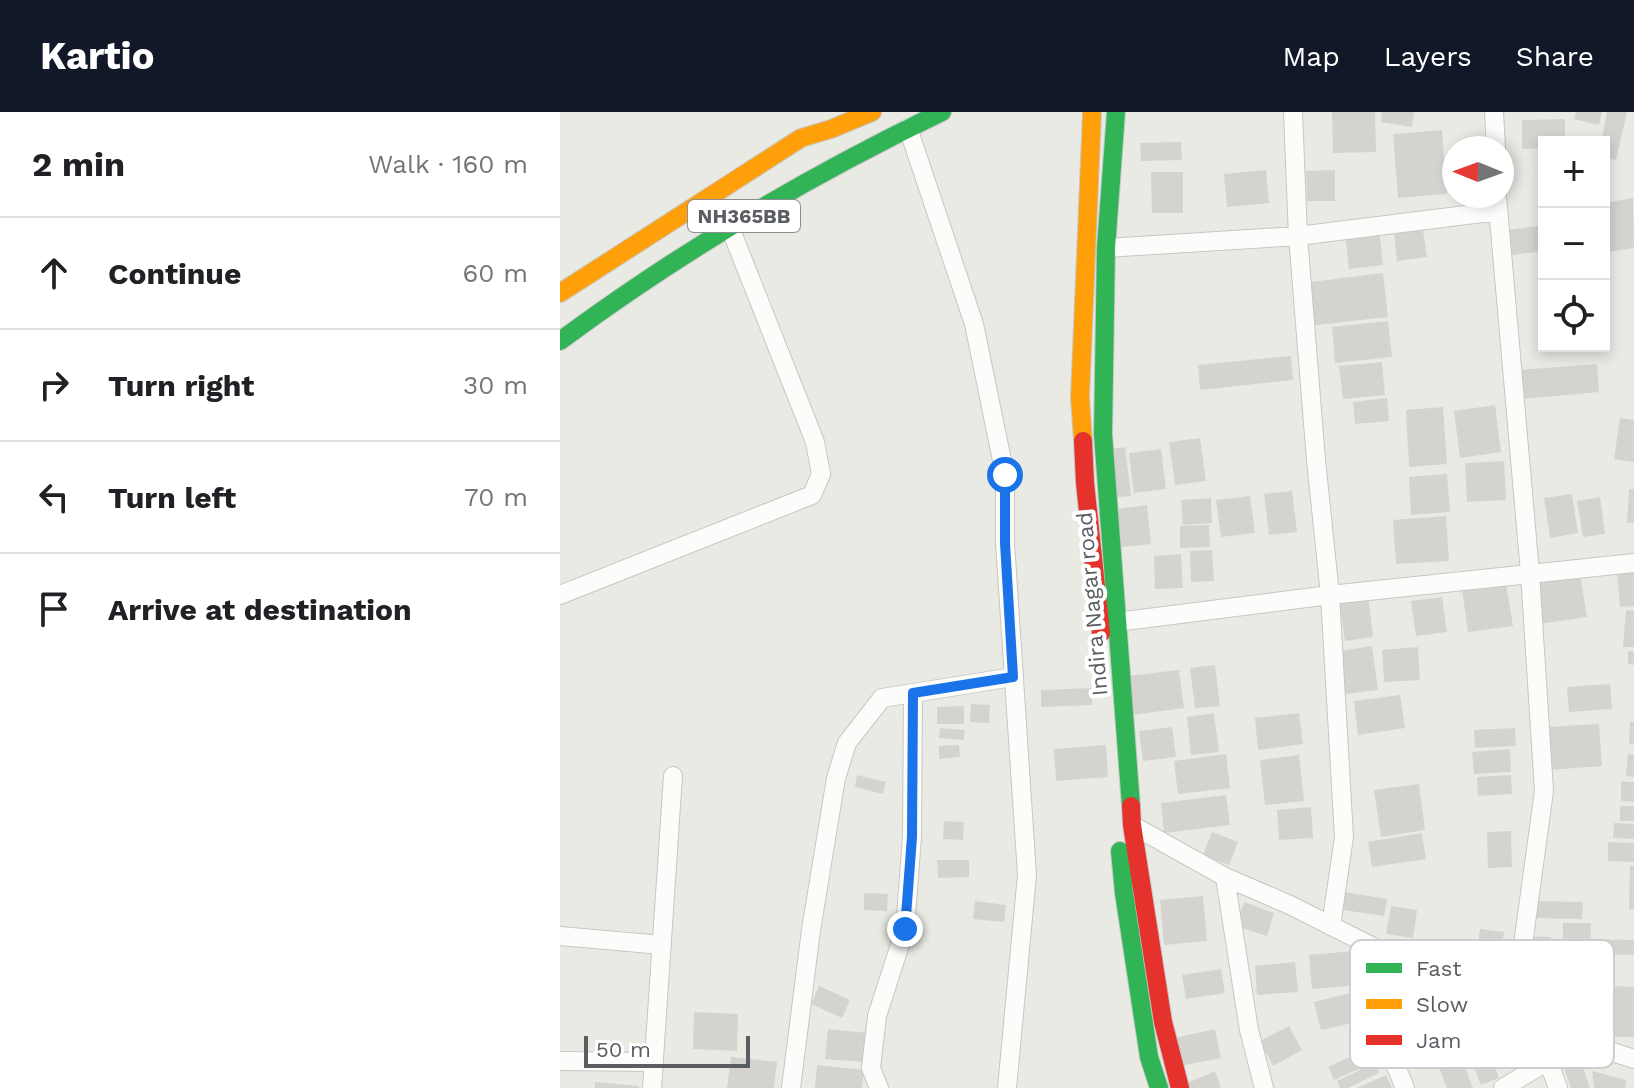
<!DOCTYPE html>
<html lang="en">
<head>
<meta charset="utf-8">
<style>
  body { margin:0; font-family:"Work Sans",sans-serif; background:#f2f2f2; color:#202124 }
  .controls { position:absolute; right:24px; top:24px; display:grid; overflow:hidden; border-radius:0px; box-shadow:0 4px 12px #0003 }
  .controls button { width:72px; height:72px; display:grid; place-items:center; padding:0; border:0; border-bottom:2px solid #e0e0e0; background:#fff; color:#202124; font:40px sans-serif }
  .compass { position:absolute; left:882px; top:24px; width:72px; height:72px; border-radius:50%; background:#fff; box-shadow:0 4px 12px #0003; rotate:271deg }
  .scale { position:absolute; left:24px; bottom:20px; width:166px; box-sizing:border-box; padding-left:8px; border:4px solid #5a5d62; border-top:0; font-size:22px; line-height:28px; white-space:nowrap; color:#5a5d62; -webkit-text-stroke:6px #fff; paint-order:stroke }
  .stop { position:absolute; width:24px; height:24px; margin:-18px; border:6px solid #1a73e8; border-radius:50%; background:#fff }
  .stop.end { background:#1a73e8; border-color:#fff; box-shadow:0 2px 8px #0008 }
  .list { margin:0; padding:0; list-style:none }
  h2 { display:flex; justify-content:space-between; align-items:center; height:104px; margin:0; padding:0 32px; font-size:34px }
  h2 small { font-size:26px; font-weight:400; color:#757577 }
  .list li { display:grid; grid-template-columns:52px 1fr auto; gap:24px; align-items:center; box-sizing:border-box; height:112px; padding:0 32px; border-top:2px solid #e0e0e0 }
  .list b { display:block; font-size:30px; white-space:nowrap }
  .list em { font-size:26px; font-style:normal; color:#757577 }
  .icon { flex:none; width:44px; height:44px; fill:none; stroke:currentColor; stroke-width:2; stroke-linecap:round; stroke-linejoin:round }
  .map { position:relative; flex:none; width:1074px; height:976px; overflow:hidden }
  header { display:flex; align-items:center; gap:48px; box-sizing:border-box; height:112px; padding:0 40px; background:#111827; color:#fff }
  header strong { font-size:38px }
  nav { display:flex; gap:44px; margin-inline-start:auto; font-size:28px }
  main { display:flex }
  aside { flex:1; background:#fff }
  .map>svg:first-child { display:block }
  .building { fill:#d4d3d0 }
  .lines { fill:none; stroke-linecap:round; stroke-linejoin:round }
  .street-casing { stroke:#c6c7c5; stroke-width:20 }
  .fast-casing { stroke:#c7c7c6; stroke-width:20 }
  .slow-casing { stroke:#c7c7c6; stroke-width:20 }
  .jam-casing { stroke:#c7c7c6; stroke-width:20 }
  .street { stroke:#fcfcfb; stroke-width:18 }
  .fast { stroke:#30b455; stroke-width:18 }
  .slow { stroke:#ff9f0a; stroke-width:18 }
  .jam { stroke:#e5322d; stroke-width:18 }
  .route { stroke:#1a73e8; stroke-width:10 }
  .labels { text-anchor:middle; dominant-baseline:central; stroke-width:8; stroke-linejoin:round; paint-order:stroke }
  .shield { fill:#fff; stroke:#8c8e91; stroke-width:2 }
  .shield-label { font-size:20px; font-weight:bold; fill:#5a5d62 }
  .street-label { font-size:22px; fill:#5a5d62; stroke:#fff }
  .key { fill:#fff; stroke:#ceced0; stroke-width:2 }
  .key-label { font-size:22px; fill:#5a5d62 }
</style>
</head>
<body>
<header>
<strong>Kartio</strong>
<nav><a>Map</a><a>Layers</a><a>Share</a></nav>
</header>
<main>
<aside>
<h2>2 min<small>Walk · 160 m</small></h2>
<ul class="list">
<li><svg class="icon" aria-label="ahead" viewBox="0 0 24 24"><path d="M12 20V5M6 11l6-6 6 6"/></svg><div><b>Continue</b></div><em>60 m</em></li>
<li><svg class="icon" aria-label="right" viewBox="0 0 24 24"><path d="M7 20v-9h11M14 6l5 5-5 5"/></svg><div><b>Turn right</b></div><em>30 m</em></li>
<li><svg class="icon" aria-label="left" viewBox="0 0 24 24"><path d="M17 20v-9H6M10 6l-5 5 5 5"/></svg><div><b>Turn left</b></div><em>70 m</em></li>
<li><svg class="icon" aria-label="arrive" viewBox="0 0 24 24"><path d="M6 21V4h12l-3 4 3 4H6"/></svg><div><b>Arrive at destination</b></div></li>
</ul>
</aside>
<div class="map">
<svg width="1074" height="976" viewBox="0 0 1074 976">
  <rect width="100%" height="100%" fill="#eaeae5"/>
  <path class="building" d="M772,0H815L816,40L773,41Z
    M822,0H854L852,15L821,10Z
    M1016,0H1042L1039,13L1014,7Z
    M1047,0H1067L1056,48L1044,46V30H1041Z
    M1005,7V30H984V36L962,37V8Z
    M882,18L887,82L838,86L833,22Z
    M621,30L622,48L581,49L580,31Z
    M915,30V36H899V31Z
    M706,58L709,91L667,95L664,62Z
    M775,58V89H747L746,59Z
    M591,60H623V101H592Z
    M1073,86L1074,136L1048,140L1044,116V91Z
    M984,113V139L945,144L941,119Z
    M819,118L823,153L789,157L785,121Z
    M863,118L867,145L837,149L834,121Z
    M823,161L828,205L748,214L743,171Z
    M828,209L832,245L775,251L772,215Z
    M731,244L733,268L640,278L638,253Z
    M822,250L825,283L783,287L779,254Z
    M1037,252L1039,280L960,287L958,258Z
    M827,286L829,309L795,312L793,290Z
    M935,293L941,340L900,346L894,299Z
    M883,295L887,352L849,355L846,298Z
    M1060,306L1074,308V350L1054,347Z
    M640,326L646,369L615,373L609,330Z
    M565,335L571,384L550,386L544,338Z
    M601,337L606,377L574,381L569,341Z
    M944,349L946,388L907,390L905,351Z
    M887,362L890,400L851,403L849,365Z
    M1069,377H1074V411H1067Z
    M732,379L737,420L709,423L704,382Z
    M1012,382L1018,421L990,426L984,386Z
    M690,384L695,421L661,425L656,388Z
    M1040,385L1045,422L1023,425L1017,389Z
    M651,386L652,411L623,413L621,388Z
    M587,393L591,432L562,435L557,397Z
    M886,404L889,449L836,452L833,408Z
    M649,413L650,435L620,436V414Z
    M652,438L654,469L631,470L630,439Z
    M621,442L623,476L595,477L594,444Z
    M1074,458V494L1060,495L1057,459Z
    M1020,461L1027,505L980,512L974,467Z
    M946,471L953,514L908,520L902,477Z
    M808,483L813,525L785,529L779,488Z
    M882,485L887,520L856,524L851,489Z
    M1066,498L1074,499V535H1063Z
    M812,534L818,578L785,582L779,539Z
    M858,535L860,568L824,570L822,538Z
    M1068,539L1074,540V553L1068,552Z
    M655,553L660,594L635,596L630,556Z
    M619,558L624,596L572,603L567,564Z
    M1050,572L1052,597L1009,600L1007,575Z
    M532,576V593L481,595V578Z
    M840,583L845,616L798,623L794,589Z
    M411,592L430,593L429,611L410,610Z
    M404,594V612H377V595Z
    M654,601L659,640L631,643L627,605Z
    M739,601L743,632L698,638L695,606Z
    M1070,610H1074V632H1069Z
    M1039,612L1042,654L989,658L987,615Z
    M612,615L616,645L583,649L579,619Z
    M380,616L405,618L404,628L379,626Z
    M955,616L956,634L915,636L914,618Z
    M399,633L400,645L379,647V634Z
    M546,633L548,665L496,669L494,637Z
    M950,637L951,660L914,662L912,640Z
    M666,642L670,676L618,682L614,649Z
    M1068,642L1074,643V665L1066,664Z
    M739,643L744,689L705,693L700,648Z
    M297,663L326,670L323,682L295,675Z
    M951,663L952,682L918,684L917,665Z
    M1061,670H1074V690L1061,689Z
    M859,672L865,718L821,725L814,678Z
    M666,683L670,713L604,721L601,691Z
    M1060,694H1074V709H1060Z
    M751,695L753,726L719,728L717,698Z
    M384,709L404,710L403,728L383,727Z
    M1054,711L1074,712V727L1053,726Z
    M951,719L952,755L928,756L927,720Z
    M652,720L678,730L669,753L643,743Z
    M862,721L866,747L812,755L808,730Z
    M1048,730L1074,731V750L1048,749Z
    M377,748H409V765L378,766Z
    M1070,754H1074V797H1069Z
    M785,780L827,787L824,804L783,798Z
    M304,781L328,782L327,799L304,798Z
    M643,784L647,829L604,833L600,788Z
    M415,789L446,793L444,810L413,807Z
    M974,789L1023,790L1022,807L974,806Z
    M684,790L714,801L707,824L676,814Z
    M831,794L857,798L853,826L826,822Z
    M1003,811H1031L1030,836H1003Z
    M920,817L944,820L937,867L914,863Z
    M967,824L991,825L990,849H967Z
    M1035,827L1074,828V843L1035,842Z
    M794,839L797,873L752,877L749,843Z
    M735,850L738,880L697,883L695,854Z
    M661,857L665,881L626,887L622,863Z
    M259,874L290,888L282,906L251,892Z
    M1054,874L1074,875V925H1054Z
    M794,880L801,909L761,918L754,890Z
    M134,900L178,902L177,939L133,937Z
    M729,914L742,938L713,954L700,929Z
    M268,917L308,921L305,950L265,947Z
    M655,917L661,946L620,954L614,926Z
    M808,937L814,950L774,968L768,955Z
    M898,937L913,976H887L875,946Z
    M930,940L939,966L921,973L911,947Z
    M171,945L217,950L214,976H167Z
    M1021,950L1030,976H1011L1004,956Z
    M814,951L819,961L788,976H780L777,969Z
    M257,953L304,958L302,976H255Z
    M655,959L661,976H625L623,973Z
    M1032,959L1066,968L1065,976H1034Z
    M826,963L832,976H797Z
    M35,970L79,974V976H35Z"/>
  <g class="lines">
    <defs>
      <path id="street" d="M733,0L738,124L756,348L770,483L784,725L771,814
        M934,0L936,36
        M348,16L414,212L445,363V431L467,763L447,976
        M937,84L970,461L984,679L964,825L958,891
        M546,136L738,124L938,99
        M0,483L252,383L261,362L255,330L169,113
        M557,510L770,483L1074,451
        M572,713L665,765L730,793L813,835L958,891L994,921L1074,947
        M665,765L689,918L704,976
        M0,824L102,833
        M813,835L832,945L845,976
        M994,921L988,949L998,976
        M0,949L94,950
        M92,976L113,664
        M231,976L251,818L276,666L287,631L322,586L453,565
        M319,976L311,956L317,904L345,817L352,725L353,581
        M943,976L988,949"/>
      <path id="fast" d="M556,0L546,136L543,322L571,694
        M0,229C120,140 247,65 382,0
        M560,739L564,781L589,945L599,976"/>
      <path id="slow" d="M0,181L241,26L271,17L312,0
        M523,329L520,285L532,0"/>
      <path id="jam" d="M523,329L525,371L541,521
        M571,694L572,713L603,910L620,976"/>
    </defs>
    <use href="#street" class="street-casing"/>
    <use href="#fast" class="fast-casing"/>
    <use href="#slow" class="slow-casing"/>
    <use href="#jam" class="jam-casing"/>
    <use href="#street" class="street"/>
    <use href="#fast" class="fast"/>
    <use href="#slow" class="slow"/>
    <use href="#jam" class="jam"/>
  </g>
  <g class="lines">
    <path class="route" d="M345,817L352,725L353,581L453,565L445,431V363"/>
  </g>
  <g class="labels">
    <rect class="shield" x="128" y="88" width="112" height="32" rx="6"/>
    <g class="shield-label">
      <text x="184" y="104">NH365BB</text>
    </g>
    <g class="street-label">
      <text transform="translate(532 492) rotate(-95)">Indira Nagar road</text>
    </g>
  </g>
  <rect x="790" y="828" width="264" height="128" rx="12" class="key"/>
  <rect x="806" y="851" width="36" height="10" fill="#30b455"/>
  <rect x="806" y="887" width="36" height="10" fill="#ff9f0a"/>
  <rect x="806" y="923" width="36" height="10" fill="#e5322d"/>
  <g class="key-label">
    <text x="856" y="864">Fast</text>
    <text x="856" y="900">Slow</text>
    <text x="856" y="936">Jam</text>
  </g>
</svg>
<div class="controls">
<button>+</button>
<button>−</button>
<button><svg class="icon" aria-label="locate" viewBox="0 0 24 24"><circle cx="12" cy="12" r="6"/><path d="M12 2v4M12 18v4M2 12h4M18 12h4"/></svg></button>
</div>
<svg class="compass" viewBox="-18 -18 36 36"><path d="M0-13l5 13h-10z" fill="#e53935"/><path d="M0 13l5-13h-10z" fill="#757577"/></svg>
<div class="scale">50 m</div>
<div class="stop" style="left:445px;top:363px"></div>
<div class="stop end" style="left:345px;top:817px"></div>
</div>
</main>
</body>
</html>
